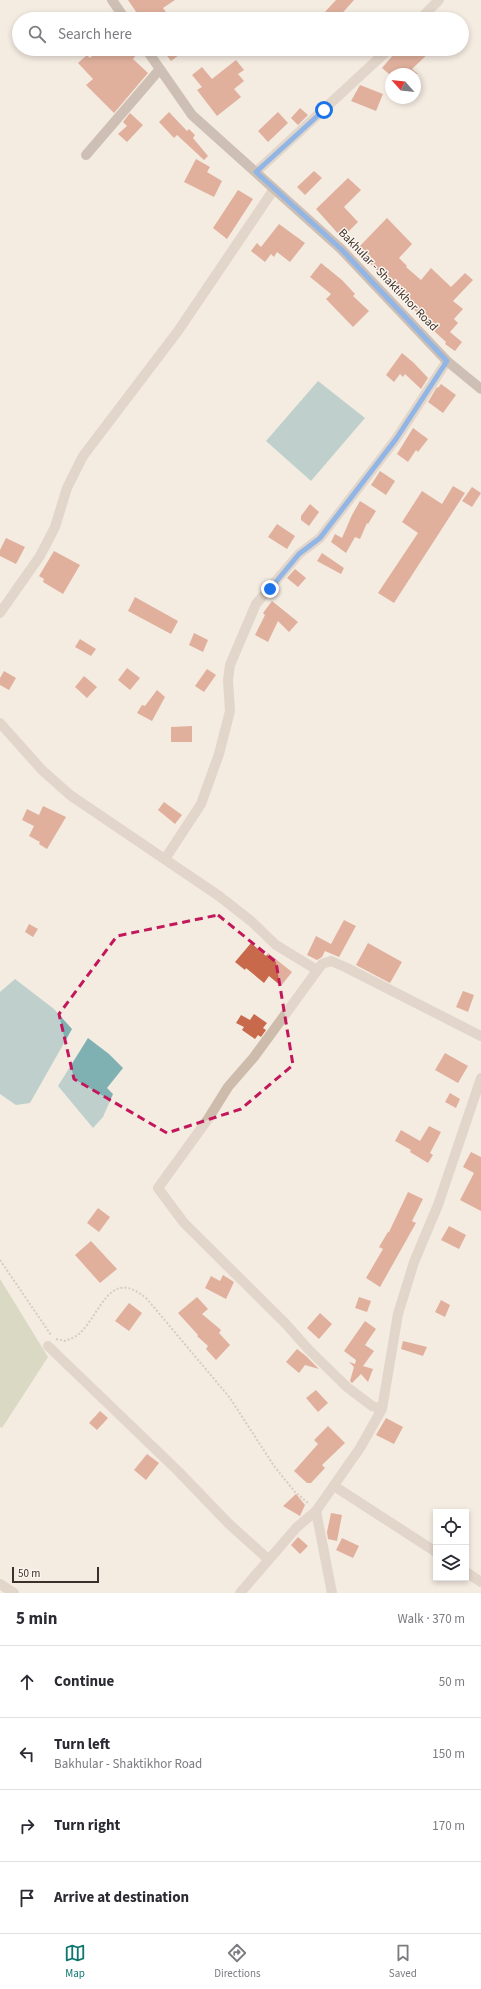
<!DOCTYPE html>
<html lang="en">
<head>
<meta charset="utf-8">
<style>
  body { margin:0; font-family:"Source Sans 3",sans-serif; background:#f7f7f7; color:#2b2b33 }
  .controls { position:absolute; right:12px; bottom:12px; display:grid; overflow:hidden; border-radius:0px; box-shadow:0 2px 6px #0003 }
  .controls button { width:36px; height:36px; display:grid; place-items:center; padding:0; border:0; border-bottom:1px solid #e1e1e2; background:#fff; color:#2b2b33; font:20px sans-serif }
  .compass { position:absolute; left:385px; top:68px; width:36px; height:36px; border-radius:50%; background:#fff; box-shadow:0 2px 6px #0003; rotate:297deg }
  .scale { position:absolute; left:12px; bottom:10px; width:87px; box-sizing:border-box; padding-left:4px; border:2px solid #3b302b; border-top:0; font-size:11px; line-height:14px; white-space:nowrap; color:#3b302b; -webkit-text-stroke:3px #fbf5ee; paint-order:stroke }
  .stop { position:absolute; width:12px; height:12px; margin:-9px; border:3px solid #1a73e8; border-radius:50%; background:#fff }
  .stop.end { background:#1a73e8; border-color:#fff; box-shadow:0 1px 4px #0008 }
  .list { margin:0; padding:0; list-style:none }
  h2 { display:flex; justify-content:space-between; align-items:center; height:52px; margin:0; padding:0 16px; font-size:17px }
  h2 small { font-size:13px; font-weight:400; color:#7c7c81 }
  .list li { display:grid; grid-template-columns:26px 1fr auto; gap:12px; align-items:center; box-sizing:border-box; height:72px; padding:0 16px; border-top:1px solid #e1e1e2 }
  .list b { display:block; font-size:15px; white-space:nowrap }
  .list p { margin:0; font-size:13px; white-space:nowrap; color:#7c7c81 }
  .list em { font-size:13px; font-style:normal; color:#7c7c81 }
  .icon { flex:none; width:22px; height:22px; fill:none; stroke:currentColor; stroke-width:2; stroke-linecap:round; stroke-linejoin:round }
  .map { position:relative; flex:none; width:481px; height:1593px; overflow:hidden }
  .search { position:absolute; background:#fff; box-shadow:0 2px 6px #0003; left:12px; right:12px; top:12px; height:44px; display:flex; align-items:center; gap:10px; box-sizing:border-box; padding:0 14px; border-radius:22px; color:#7c7c81; font-size:15px }
  .sheet { height:340px; background:#fff }
  nav { display:flex; justify-content:space-around; align-items:center; box-sizing:border-box; height:56px; border-top:1px solid #e1e1e2; background:#fff; font-size:11px; color:#7c7c81 }
  nav a { display:grid; justify-items:center; gap:2px }
  nav .on { color:#0f766e }
  .map>svg:first-child { display:block }
  .green { fill:#b8c4a0 }
  .water { fill:#7fb0b2 }
  .building { fill:#c8694b }
  .lines { fill:none; stroke-linecap:round; stroke-linejoin:round }
  .path { stroke:#b9a596; stroke-width:2; stroke-dasharray:2 2; stroke-linecap:butt }
  .street { stroke:#cdbbac; stroke-width:10 }
  .secondary { stroke:#a18a7d; stroke-width:10 }
  .route { stroke:#1a73e8; stroke-width:5 }
  .marked { fill:none; stroke:#c2185b; stroke-width:3; stroke-dasharray:8 5; stroke-linejoin:round }
  .labels { text-anchor:middle; dominant-baseline:central; stroke-width:3; stroke-linejoin:round; paint-order:stroke }
  .street-label { font-size:12px; fill:#3b302b; stroke:#fbf5ee }
</style>
</head>
<body>
<div class="map">
<svg width="481" height="1593" viewBox="0 0 481 1593">
  <rect width="100%" height="100%" fill="#f4ebe1"/>
  <path class="green" d="M0,1279L48,1357L2,1428L0,1427Z"/>
  <path class="water" d="M318,381L365,418L311,481L266,441Z
    M15,979L54,1009L72,1029L30,1103L16,1105L0,1094V992Z
    M88,1038L109,1054L123,1068L107,1088L113,1094L103,1117L93,1128L58,1086Z"/>
  <path class="building" d="M128,0H175L163,8L171,19H141Z
    M336,0H354L337,19H330L324,13Z
    M100,49H118L123,54L127,49H130L136,55L133,59L148,73L114,113L86,85L93,79L78,63L87,55L90,58Z
    M162,49H187L171,61Z
    M403,49H433L412,69L418,74H389L382,68L394,54L396,55Z
    M236,60L244,70L238,74L244,81L234,89L241,97L217,116L197,90L202,87L192,75L202,67L212,79Z
    M360,85L383,94L376,111L351,101Z
    M300,108L308,115L298,125L291,118Z
    M169,112L187,131L189,129L195,135L193,138L208,156L204,160L177,135L174,138L159,122Z
    M278,112L288,123L268,142L258,131Z
    M130,113L143,125L127,142L118,134L127,126L123,122Z
    M196,159L210,167L207,172L222,181L214,197L184,182Z
    M314,171L322,178L305,195L297,187Z
    M348,178L361,190L344,207L358,222L342,238L316,209Z
    M238,190L253,199L227,239L213,228Z
    M387,218L412,244L399,258L407,266L406,267L421,280L431,268L451,287L465,273L473,280L453,301L463,309L454,319L458,323L450,332L462,342L455,351L445,344L446,342L422,320L423,318L409,305L412,302L390,283L356,250Z
    M279,224L305,243L290,262L277,252L274,257L271,254L265,262L251,251L257,243L261,247Z
    M321,263L342,280L355,294L353,296L369,311L353,327L326,299L331,294L310,277Z
    M402,353L414,363L428,378L421,389L405,374L403,377L400,374L394,382L386,375Z
    M441,384L456,395L443,413L428,402L437,387L438,388Z
    M413,428L428,439L418,452L416,450L408,462L397,454Z
    M380,471L395,481L386,495L371,485Z
    M453,486L465,493L394,603L378,593L418,533L402,522L422,491L442,504Z
    M472,487L481,493L472,507L462,501Z
    M360,501L376,511L368,524L367,523L360,539L355,537L346,553L331,542L335,534L342,538L352,515Z
    M310,504L319,512L309,526L301,520V516Z
    M277,524L295,536L287,549L268,537Z
    M6,538L25,547L16,564L0,556V550Z
    M54,551L80,565L63,594L43,582L44,579L39,576Z
    M322,553L344,568L341,574L317,561Z
    M295,569L306,578L298,587L287,578Z
    M135,597L178,621L171,634L128,611Z
    M272,601L298,622L289,632L278,621L268,642L255,635L265,615L263,613Z
    M194,633L208,640L203,652L189,645Z
    M80,639L96,649L91,656L75,647Z
    M127,668L140,678L130,690L118,680Z
    M207,669L216,675L204,692L195,686Z
    M4,671L16,678L9,690L0,685V678Z
    M84,676L97,687L87,698L75,687Z
    M157,690L165,697L152,721L137,713L142,705L145,706Z
    M192,726V742H171V727Z
    M164,802L182,815L175,824L158,810Z
    M43,806L66,817L47,849L39,844L40,842L29,836L34,826L22,820L27,809L39,815Z
    M344,920L356,926L339,957L325,951L322,957L317,960L307,955L316,936L331,944Z
    M29,924L38,929L33,937L25,932Z
    M251,943L266,956L268,953L292,972L281,986L269,976L264,983L246,968L245,970L235,962Z
    M368,943L402,962L390,983L356,965Z
    M463,991L474,995L468,1012L456,1007Z
    M254,1014L267,1023L263,1028L266,1030L261,1037L258,1035L255,1039L242,1030L244,1027L236,1023L241,1015L250,1020Z
    M445,1053L468,1066L458,1083L435,1070Z
    M450,1093L460,1099L456,1108L445,1102Z
    M429,1126L441,1132L430,1153L433,1155L428,1163L410,1152L411,1150L395,1141L401,1130L420,1141Z
    M471,1152L481,1157V1211L460,1200L474,1173L463,1167Z
    M408,1192L423,1199L412,1221L416,1223L380,1287L366,1278L383,1249L379,1247L388,1232H389Z
    M98,1208L110,1217L99,1232L87,1223Z
    M449,1226L466,1235L459,1249L441,1240Z
    M91,1241L117,1269L100,1283L75,1255Z
    M223,1275L234,1282L226,1299L205,1288L211,1276L220,1281Z
    M197,1297L208,1309L202,1314L221,1330L219,1333L230,1345L216,1360L206,1349L208,1346L197,1336L198,1335L178,1313Z
    M359,1297L371,1301L367,1312L355,1308Z
    M441,1300L450,1305L445,1317L435,1312Z
    M129,1303L142,1313L129,1331L115,1321Z
    M320,1313L332,1324L319,1339L307,1328Z
    M365,1321L376,1329L365,1345L374,1351L363,1366L373,1369L368,1382L361,1374L352,1383L350,1381L354,1367L349,1362L355,1364L356,1360L344,1351Z
    M403,1341L427,1347L423,1356L401,1349Z
    M297,1349L306,1356L319,1369L305,1365L299,1373L286,1362Z
    M316,1390L328,1403L318,1412L306,1398Z
    M100,1411L108,1418L97,1430L89,1423Z
    M386,1418L403,1427L394,1444L376,1435Z
    M328,1426L345,1443L322,1465L325,1468L311,1483H307L294,1471L318,1444L314,1440Z
    M147,1454L159,1463L146,1480L134,1470Z
    M296,1494L305,1505L300,1516L283,1506Z
    M331,1513L342,1515L337,1541L328,1539L327,1532Z
    M298,1537L308,1546L300,1554L291,1545Z
    M342,1538L359,1546L353,1558L336,1550Z"/>
  <g class="lines">
    <path class="path" d="M0,1260L51,1335
      M56,1339L65,1341C70,1339 75,1337 79,1334C102,1313 109,1266 147,1299L230,1398L274,1466L295,1492L308,1503"/>
    <path class="street" d="M420,19L439,0
      M256,172L389,49
      M0,613L40,556L55,527L67,488L83,456L178,331L274,189
      M0,723L42,770L70,795L219,896L251,921L276,945L317,970
      M165,859L201,804L219,754L230,711L228,680L230,665L256,604L299,554L320,538L396,439L447,361
      M48,1346L178,1471L228,1523L268,1559
      M382,1409L372,1406L347,1387L309,1350L285,1323L184,1223L158,1188L208,1119L228,1087L254,1057L322,964L331,961L345,967L481,1036
      M334,1486L436,1552
      M466,1572L481,1582
      M0,1584L14,1593
      M240,1593L297,1527L316,1511
      M332,1593L316,1511L360,1448L382,1409L398,1314L414,1262L438,1205L481,1078"/>
    <path class="secondary" d="M112,0L125,19
      M146,49L192,115L341,249L447,361L481,389
      M86,155L160,69"/>
  </g>
  <g class="lines">
    <path class="route" d="M270,589L299,554L320,538L396,439L447,361L341,249L256,172L324,110"/>
  </g>
  <path d="M0 0H481V1593H0ZM218,915L276,962L293,1065L241,1109L167,1133L74,1079L59,1014L117,936Z" fill="#f4ebe1" fill-opacity=".55" fill-rule="evenodd"/>
  <path class="marked" d="M218,915L276,962L293,1065L241,1109L167,1133L74,1079L59,1014L117,936Z"/>
  <g class="labels">
    <g class="street-label">
      <text transform="translate(388 280) rotate(46)">Bakhular - Shaktikhor Road</text>
    </g>
  </g>
</svg>
<div class="controls">
<button><svg class="icon" aria-label="locate" viewBox="0 0 24 24"><circle cx="12" cy="12" r="6"/><path d="M12 2v4M12 18v4M2 12h4M18 12h4"/></svg></button>
<button><svg class="icon" aria-label="layers" viewBox="0 0 24 24"><path d="M12 4l9 5-9 5-9-5zM3 14l9 5 9-5"/></svg></button>
</div>
<svg class="compass" viewBox="-18 -18 36 36"><path d="M0-13l5 13h-10z" fill="#e53935"/><path d="M0 13l5-13h-10z" fill="#7c7c81"/></svg>
<div class="scale">50 m</div>
<div class="stop" style="left:324px;top:110px"></div>
<div class="stop end" style="left:270px;top:589px"></div>
<div class="search"><svg class="icon" aria-label="search" viewBox="0 0 24 24"><circle cx="10" cy="10" r="6"/><path d="M15 15l6 6"/></svg>Search here</div>
</div>
<section class="sheet">
<h2>5 min<small>Walk · 370 m</small></h2>
<ul class="list">
<li><svg class="icon" aria-label="ahead" viewBox="0 0 24 24"><path d="M12 20V5M6 11l6-6 6 6"/></svg><div><b>Continue</b></div><em>50 m</em></li>
<li><svg class="icon" aria-label="left" viewBox="0 0 24 24"><path d="M17 20v-9H6M10 6l-5 5 5 5"/></svg><div><b>Turn left</b><p>Bakhular - Shaktikhor Road</p></div><em>150 m</em></li>
<li><svg class="icon" aria-label="right" viewBox="0 0 24 24"><path d="M7 20v-9h11M14 6l5 5-5 5"/></svg><div><b>Turn right</b></div><em>170 m</em></li>
<li><svg class="icon" aria-label="arrive" viewBox="0 0 24 24"><path d="M6 21V4h12l-3 4 3 4H6"/></svg><div><b>Arrive at destination</b></div></li>
</ul>
</section>
<nav>
<a class="on"><svg class="icon" aria-label="map" viewBox="0 0 24 24"><path d="M3 6l6-2 6 2 6-2v14l-6 2-6-2-6 2zM9 4v14M15 6v14"/></svg>Map</a>
<a><svg class="icon" aria-label="directions" viewBox="0 0 24 24"><path d="M12 3l9 9-9 9-9-9zM9 14v-3h6M13 9l2 2-2 2"/></svg>Directions</a>
<a><svg class="icon" aria-label="saved" viewBox="0 0 24 24"><path d="M7 4h10v16l-5-4-5 4z"/></svg>Saved</a>
</nav>
</body>
</html>
